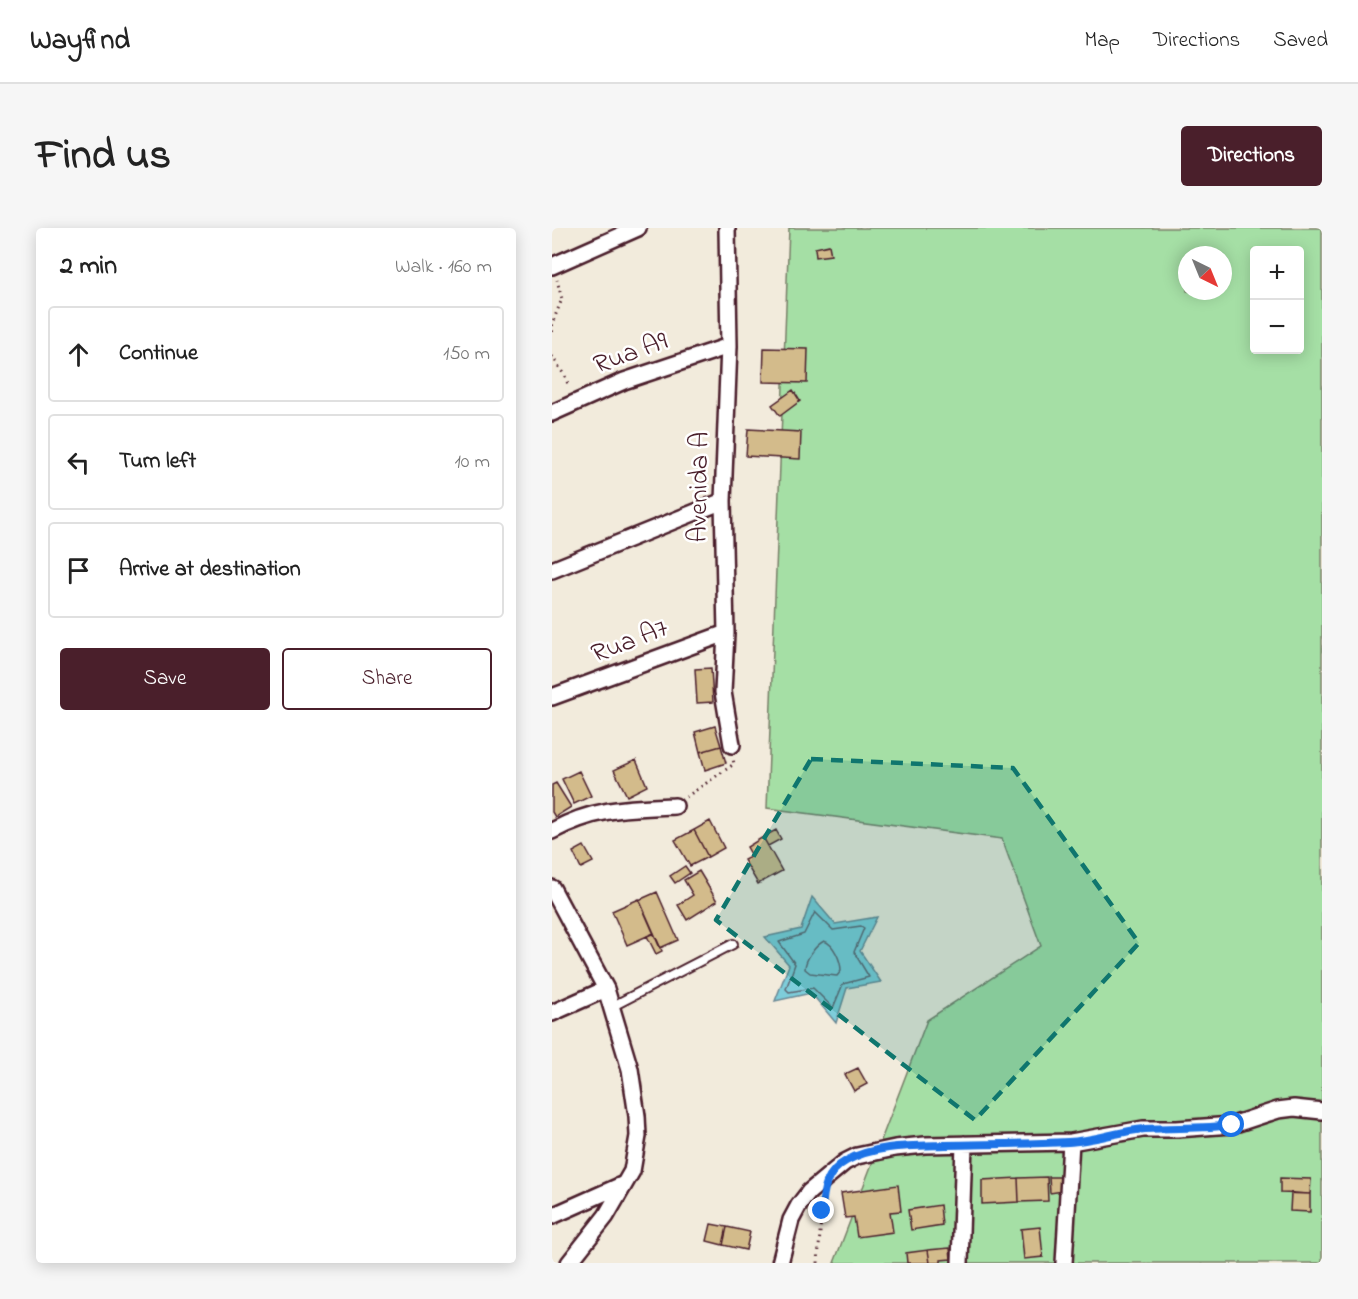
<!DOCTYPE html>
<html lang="en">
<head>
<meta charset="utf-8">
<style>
  body { margin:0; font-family:"Indie Flower",sans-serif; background:#f6f6f6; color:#222 }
  .controls { position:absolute; right:18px; top:18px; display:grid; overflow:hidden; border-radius:6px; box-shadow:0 3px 15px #0003 }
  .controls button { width:54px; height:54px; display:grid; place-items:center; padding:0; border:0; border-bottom:2px solid #e0e0e0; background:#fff; color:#222; font:30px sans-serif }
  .compass { position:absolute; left:626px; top:18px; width:54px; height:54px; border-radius:50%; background:#fff; box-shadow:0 3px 15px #0003; rotate:137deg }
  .stop { position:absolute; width:18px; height:18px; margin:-14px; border:4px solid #1a73e8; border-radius:50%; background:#fff }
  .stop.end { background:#1a73e8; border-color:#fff; box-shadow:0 2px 6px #0008 }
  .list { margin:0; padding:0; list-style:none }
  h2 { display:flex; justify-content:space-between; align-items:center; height:78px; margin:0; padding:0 24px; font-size:26px }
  h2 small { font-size:20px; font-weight:400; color:#767676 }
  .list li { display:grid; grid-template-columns:39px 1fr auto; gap:18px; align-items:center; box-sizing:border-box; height:96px; margin:0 12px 12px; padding:0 12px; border:2px solid #e0e0e0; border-radius:6px }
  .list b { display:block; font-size:22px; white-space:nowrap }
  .list em { font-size:20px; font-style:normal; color:#767676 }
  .actions { display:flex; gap:12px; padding:18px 24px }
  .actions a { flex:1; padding:14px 0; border:2px solid #4a1f2b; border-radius:6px; text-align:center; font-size:21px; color:#4a1f2b }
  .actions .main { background:#4a1f2b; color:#fff }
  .icon { flex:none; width:33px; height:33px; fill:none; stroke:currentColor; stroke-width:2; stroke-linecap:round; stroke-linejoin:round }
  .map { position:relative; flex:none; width:770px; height:1035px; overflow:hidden; border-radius:6px }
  header { display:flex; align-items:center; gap:36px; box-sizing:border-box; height:84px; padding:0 30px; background:#fff; border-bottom:2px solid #e0e0e0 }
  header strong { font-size:28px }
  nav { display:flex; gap:33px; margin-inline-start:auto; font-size:21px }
  .intro { display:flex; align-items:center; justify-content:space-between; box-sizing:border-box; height:144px; padding:0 36px }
  h1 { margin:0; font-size:42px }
  .button { padding:15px 27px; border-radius:6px; background:#4a1f2b; color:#fff; font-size:21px; font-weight:700 }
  main { display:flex; gap:36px; padding:0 36px }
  aside { flex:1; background:#fff; border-radius:6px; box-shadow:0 3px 15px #0003 }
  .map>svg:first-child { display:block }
  .green { fill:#a5dfa5; stroke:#787f68; stroke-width:1.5; fill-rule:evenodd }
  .water { fill:#7ecdda; stroke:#698794; stroke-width:1.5 }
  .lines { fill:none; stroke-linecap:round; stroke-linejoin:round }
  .shore { stroke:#5f6571; stroke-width:1.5 }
  .building { fill:#d3bb8b; stroke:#4a1f2b; stroke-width:1.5 }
  .lane-casing { stroke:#4a1f2b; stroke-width:12 }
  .street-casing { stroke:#4a1f2b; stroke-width:20 }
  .path { stroke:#4a1f2b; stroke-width:3; stroke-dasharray:1.5 4.5; stroke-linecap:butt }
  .lane { stroke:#fff; stroke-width:8 }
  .street { stroke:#fff; stroke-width:15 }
  .route { stroke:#1a73e8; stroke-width:8 }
  .marked { fill:#0f766e; fill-opacity:0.2; stroke:#0f766e; stroke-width:4.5; stroke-dasharray:12 8; stroke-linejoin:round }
  .labels { text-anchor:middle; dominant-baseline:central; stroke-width:5; stroke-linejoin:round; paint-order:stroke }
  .street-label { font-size:27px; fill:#4a1f2b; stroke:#fff }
</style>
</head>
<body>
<header>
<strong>Wayfind</strong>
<nav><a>Map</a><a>Directions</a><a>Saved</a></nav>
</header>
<div class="intro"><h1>Find us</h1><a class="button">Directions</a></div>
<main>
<aside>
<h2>2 min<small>Walk · 160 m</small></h2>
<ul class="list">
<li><svg class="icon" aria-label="ahead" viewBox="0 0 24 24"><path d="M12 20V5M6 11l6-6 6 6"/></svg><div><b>Continue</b></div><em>150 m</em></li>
<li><svg class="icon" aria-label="left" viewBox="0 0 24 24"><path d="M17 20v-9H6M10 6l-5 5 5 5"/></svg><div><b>Turn left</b></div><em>10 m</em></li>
<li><svg class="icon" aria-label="arrive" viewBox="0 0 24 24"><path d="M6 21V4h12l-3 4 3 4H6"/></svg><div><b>Arrive at destination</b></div></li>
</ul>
<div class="actions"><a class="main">Save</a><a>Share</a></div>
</aside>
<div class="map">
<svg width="770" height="1035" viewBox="0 0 770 1035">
  <rect width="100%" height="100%" fill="#f2ebdc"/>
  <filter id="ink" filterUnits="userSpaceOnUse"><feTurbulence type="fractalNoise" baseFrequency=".0167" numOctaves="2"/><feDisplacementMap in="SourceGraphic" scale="12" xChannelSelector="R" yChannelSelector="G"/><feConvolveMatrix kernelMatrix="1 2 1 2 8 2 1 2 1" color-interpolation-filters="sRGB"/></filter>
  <g filter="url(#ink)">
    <path class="green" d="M237,0H770V1035H282L375,792L489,718L450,611L215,580ZM702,22H748V122H702ZM635,27H671V63H635Z"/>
    <path class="water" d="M260,669L283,696L325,689L308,723L329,754L295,760L284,795L259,765L223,773L237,737L213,709L249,701Z"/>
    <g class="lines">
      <path class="shore" d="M263,684L281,702L309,698L312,700L302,724L317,749L291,756L281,780L261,760L237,764L234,761L243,736L227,714L252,706Z
        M272,713C282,716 289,733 289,743L285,748L258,745L253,741C253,731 264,717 272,713Z"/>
    </g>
    <path class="building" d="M277,17L279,27L264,29L263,20Z
      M212,120L256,121L255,155L211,154Z
      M241,162L248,173L228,188L220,177Z
      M196,201L249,204L248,231L194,228Z
      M159,440L161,474L145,475L143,441Z
      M163,498L169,518L148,524L143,504Z
      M169,518L174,535L153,542L148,524Z
      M84,532L95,558L75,568L62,542Z
      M27,543L39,568L22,576L10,551Z
      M4,555L19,579L3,589L0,584V557Z
      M158,593L172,620L156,629L142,602Z
      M142,602L156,629L138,638L123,612Z
      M224,602L229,611L216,618L211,609Z
      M211,609L230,643L206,656L192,632L200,628L195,619Z
      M32,618L41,634L29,640L21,624Z
      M133,638L138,645L123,655L118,648Z
      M147,643L165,673L135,692L126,677L141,667L132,652Z
      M105,664L126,712L108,720L87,672Z
      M87,671L102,705L75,717L60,683Z
      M102,705L110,723L104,726L95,708Z
      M306,840L315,856L302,863L293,846Z
      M495,949L496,973L467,974L466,950Z
      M497,949H511V963L498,965Z
      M466,950L467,974L430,976V952Z
      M728,950L759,951L758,966L728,965Z
      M346,957L349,983L338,984L341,1004L305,1009L302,989L293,990L289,965Z
      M739,965L758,966V984L738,983Z
      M388,977L390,997L359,1002L356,982Z
      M159,996L175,999L171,1017L155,1013Z
      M175,999L198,1004L194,1022L171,1017Z
      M488,999L491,1029L472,1031L469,1001Z
      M398,1020L399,1031L389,1032V1035H378L376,1022Z
      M376,1022L378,1035H355L354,1025Z"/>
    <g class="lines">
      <defs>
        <path id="lane" d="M59,779L181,716"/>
        <path id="street" d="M175,0L177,118L171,273L174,405L171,464L180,517
          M0,38L86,0
          M0,185L72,153L177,118
          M0,342L171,273
          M0,469L174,405
          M0,603C43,580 75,580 123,578
          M0,660L54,761L78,841L85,888L86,908L80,943L54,988L17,1035
          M0,785L54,761
          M0,988L72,956
          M228,1035L239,992L247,977L257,964L293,934L305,928L343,920L373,917L519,914L591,901H625L680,897L726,882L742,880L770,883
          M408,1035L412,916
          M512,1035L519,914"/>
      </defs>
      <use href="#lane" class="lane-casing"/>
      <use href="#street" class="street-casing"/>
      <path class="path" d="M0,104V96L10,71L5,52
        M0,128L13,148L17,159
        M134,569L182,536L181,531
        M266,1035L270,974"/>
      <use href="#lane" class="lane"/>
      <use href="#street" class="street"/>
    </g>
  </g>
  <g class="lines" filter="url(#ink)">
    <path class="route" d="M270,983C271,962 274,944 294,933C322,917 361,918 393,917C434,916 475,916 516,914C542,913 567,903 593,901C622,899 651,901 680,897"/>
  </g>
  <path class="marked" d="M259,531L461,540L587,715L423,892L164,692Z"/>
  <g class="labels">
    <g class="street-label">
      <text transform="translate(79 126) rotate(-20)">Rua A9</text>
      <text transform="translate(148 259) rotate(-89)">Avenida A</text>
      <text transform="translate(78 414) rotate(-21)">Rua A7</text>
    </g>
  </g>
</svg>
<div class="controls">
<button>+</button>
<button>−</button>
</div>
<svg class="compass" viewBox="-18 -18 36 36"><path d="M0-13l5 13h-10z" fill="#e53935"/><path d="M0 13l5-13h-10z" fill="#767676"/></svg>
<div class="stop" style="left:680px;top:897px"></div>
<div class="stop end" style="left:270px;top:983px"></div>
</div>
</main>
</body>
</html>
